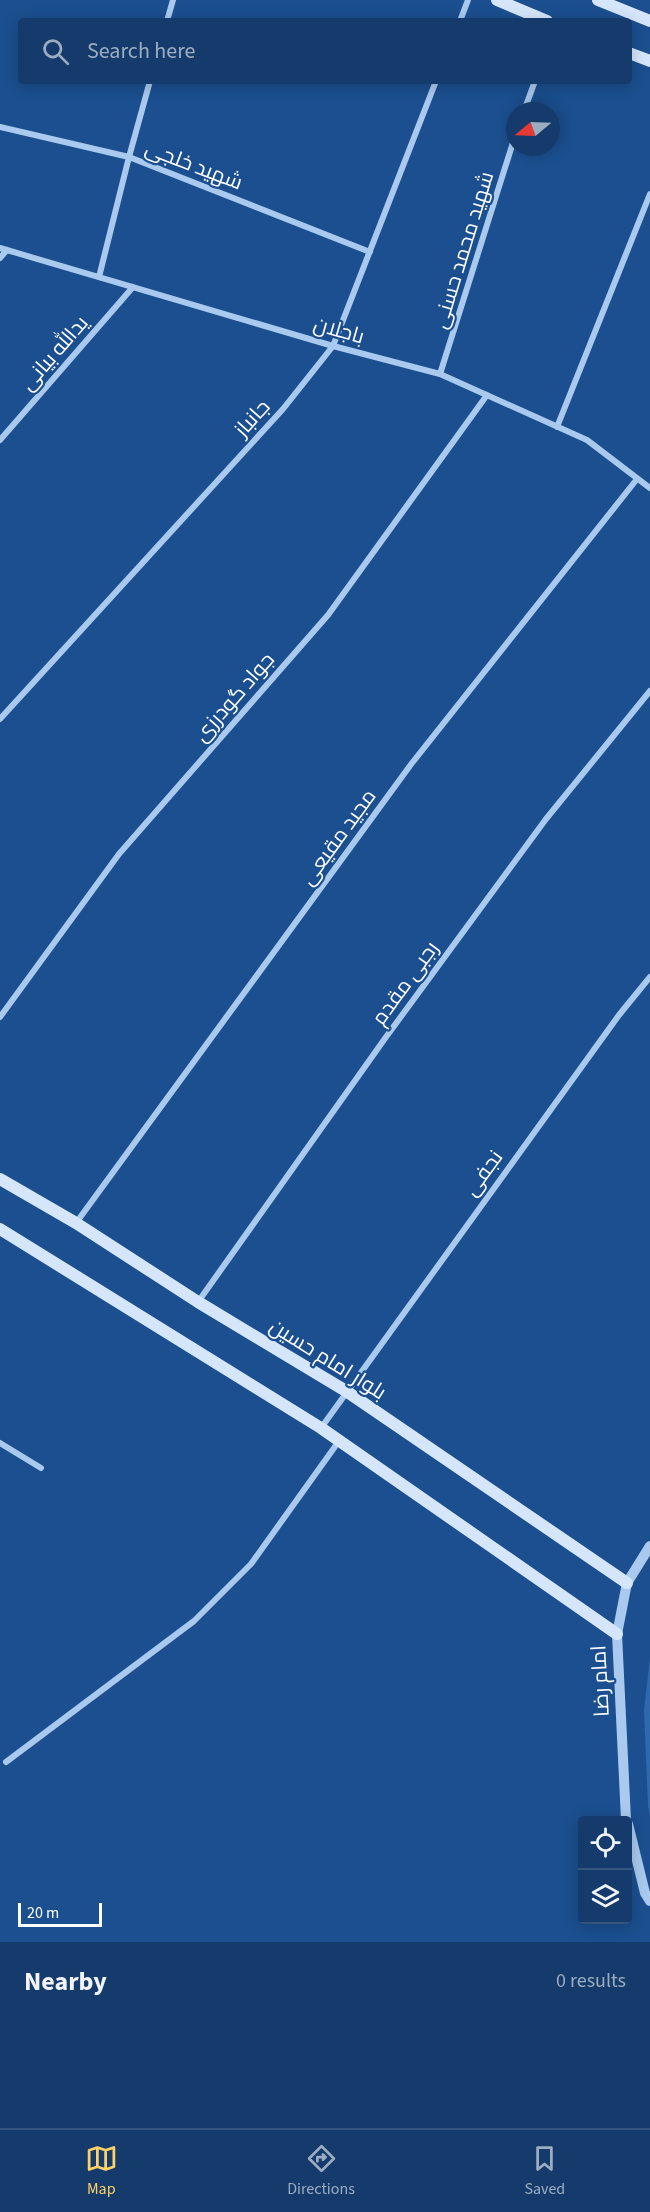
<!DOCTYPE html>
<html lang="en">
<head>
<meta charset="utf-8">
<style>
  body { margin:0; font-family:"Source Sans 3",Cairo,sans-serif; background:#214673; color:#f1f3f6 }
  .controls { position:absolute; right:18px; bottom:18px; display:grid; overflow:hidden; border-radius:6px; box-shadow:0 3px 15px #0003 }
  .controls button { width:54px; height:54px; display:grid; place-items:center; padding:0; border:0; border-bottom:2px solid #33557e; background:#143b6b; color:#f1f3f6; font:30px sans-serif }
  .compass { position:absolute; left:506px; top:102px; width:54px; height:54px; border-radius:50%; background:#143b6b; box-shadow:0 3px 15px #0003; rotate:251deg }
  .scale { position:absolute; left:18px; bottom:15px; width:84px; box-sizing:border-box; padding-left:6px; border:3px solid #fff; border-top:0; font-size:16px; line-height:21px; white-space:nowrap; color:#fff; -webkit-text-stroke:4px #1b4f8f; paint-order:stroke }
  .list { margin:0; padding:0; list-style:none }
  h2 { display:flex; justify-content:space-between; align-items:center; height:78px; margin:0; padding:0 24px; font-size:26px }
  h2 small { font-size:20px; font-weight:400; color:#9dadc1 }
  .icon { flex:none; width:33px; height:33px; fill:none; stroke:currentColor; stroke-width:2; stroke-linecap:round; stroke-linejoin:round }
  .map { position:relative; flex:none; width:650px; height:1942px; overflow:hidden }
  .search { position:absolute; background:#143b6b; box-shadow:0 3px 15px #0003; left:18px; right:18px; top:18px; height:66px; display:flex; align-items:center; gap:15px; box-sizing:border-box; padding:0 21px; border-radius:6px; color:#9dadc1; font-size:22px }
  .sheet { height:186px; background:#143b6b }
  nav { display:flex; justify-content:space-around; align-items:center; box-sizing:border-box; height:84px; border-top:2px solid #33557e; background:#143b6b; font-size:16px; color:#9dadc1 }
  nav a { display:grid; justify-items:center; gap:3px }
  nav .on { color:#ffd166 }
  .map>svg:first-child { display:block }
  .green { fill:#2e69ad }
  .lines { fill:none; stroke-linecap:round; stroke-linejoin:round }
  .minor { stroke:#a9c9ee; stroke-width:6 }
  .tertiary { stroke:#a9c9ee; stroke-width:10 }
  .secondary { stroke:#d6e6fa; stroke-width:12 }
  .labels { text-anchor:middle; dominant-baseline:central; stroke-width:4.5; stroke-linejoin:round; paint-order:stroke }
  .street-label { font-size:21px; fill:#fff; stroke:#1b4f8f }
</style>
</head>
<body>
<div class="map">
<svg width="650" height="1942" viewBox="0 0 650 1942">
  <rect width="100%" height="100%" fill="#1b4f8f"/>
  <path class="green" d="M650,1657V1816L648,1806L644,1711Z"/>
  <g class="lines">
    <path class="minor" d="M167,21L173,0
      M460,21L468,0
      M524,111L535,81
      M0,127L129,157L370,252
      M0,248L333,346L440,374L587,440L650,488
      M0,258L7,250
      M99,277L129,157L150,81
      M440,374L515,136
      M557,427L650,194
      M0,440L133,287
      M0,719L283,409L333,346L436,81
      M0,1017L119,854L328,615L487,395
      M76,1223L412,763L637,479
      M198,1302L386,1037L546,819L650,691
      M321,1428L619,1015L650,977
      M0,1443L41,1468
      M6,1762L194,1621L251,1564L339,1441"/>
    <path class="tertiary" d="M626,1820L617,1634L627,1583L650,1546
      M628,1824L645,1893L650,1901"/>
    <path class="secondary" d="M497,0L547,21
      M598,0L650,21
      M629,53L650,61
      M0,1179L76,1223L198,1302L346,1391L627,1583
      M0,1229L321,1428L617,1634"/>
  </g>
  <g class="labels">
    <g class="street-label">
      <text transform="translate(194 165) rotate(21)">شهید خلجی</text>
      <text transform="translate(463 250) rotate(-73)">شهید محمد حسنی</text>
      <text transform="translate(339 330) rotate(16)">باجلان</text>
      <text transform="translate(54 353) rotate(-49)">یدالله بیانی</text>
      <text transform="translate(252 418) rotate(-48)">جانباز</text>
      <text transform="translate(234 697) rotate(-49)">جواد گودرزی</text>
      <text transform="translate(338 837) rotate(-54)">مجید مقیعی</text>
      <text transform="translate(405 983) rotate(-54)">رجبی مقدم</text>
      <text transform="translate(483 1173) rotate(-54)">نجفی</text>
      <text transform="translate(328 1359) rotate(32)">بلوار امام حسین</text>
      <text transform="translate(600 1681) rotate(-93)">امام رضا</text>
    </g>
  </g>
</svg>
<div class="controls">
<button><svg class="icon" aria-label="locate" viewBox="0 0 24 24"><circle cx="12" cy="12" r="6"/><path d="M12 2v4M12 18v4M2 12h4M18 12h4"/></svg></button>
<button><svg class="icon" aria-label="layers" viewBox="0 0 24 24"><path d="M12 4l9 5-9 5-9-5zM3 14l9 5 9-5"/></svg></button>
</div>
<svg class="compass" viewBox="-18 -18 36 36"><path d="M0-13l5 13h-10z" fill="#e53935"/><path d="M0 13l5-13h-10z" fill="#9dadc1"/></svg>
<div class="scale">20 m</div>
<div class="search"><svg class="icon" aria-label="search" viewBox="0 0 24 24"><circle cx="10" cy="10" r="6"/><path d="M15 15l6 6"/></svg>Search here</div>
</div>
<section class="sheet">
<h2>Nearby<small>0 results</small></h2>
<ul class="list">
</ul>
</section>
<nav>
<a class="on"><svg class="icon" aria-label="map" viewBox="0 0 24 24"><path d="M3 6l6-2 6 2 6-2v14l-6 2-6-2-6 2zM9 4v14M15 6v14"/></svg>Map</a>
<a><svg class="icon" aria-label="directions" viewBox="0 0 24 24"><path d="M12 3l9 9-9 9-9-9zM9 14v-3h6M13 9l2 2-2 2"/></svg>Directions</a>
<a><svg class="icon" aria-label="saved" viewBox="0 0 24 24"><path d="M7 4h10v16l-5-4-5 4z"/></svg>Saved</a>
</nav>
</body>
</html>
